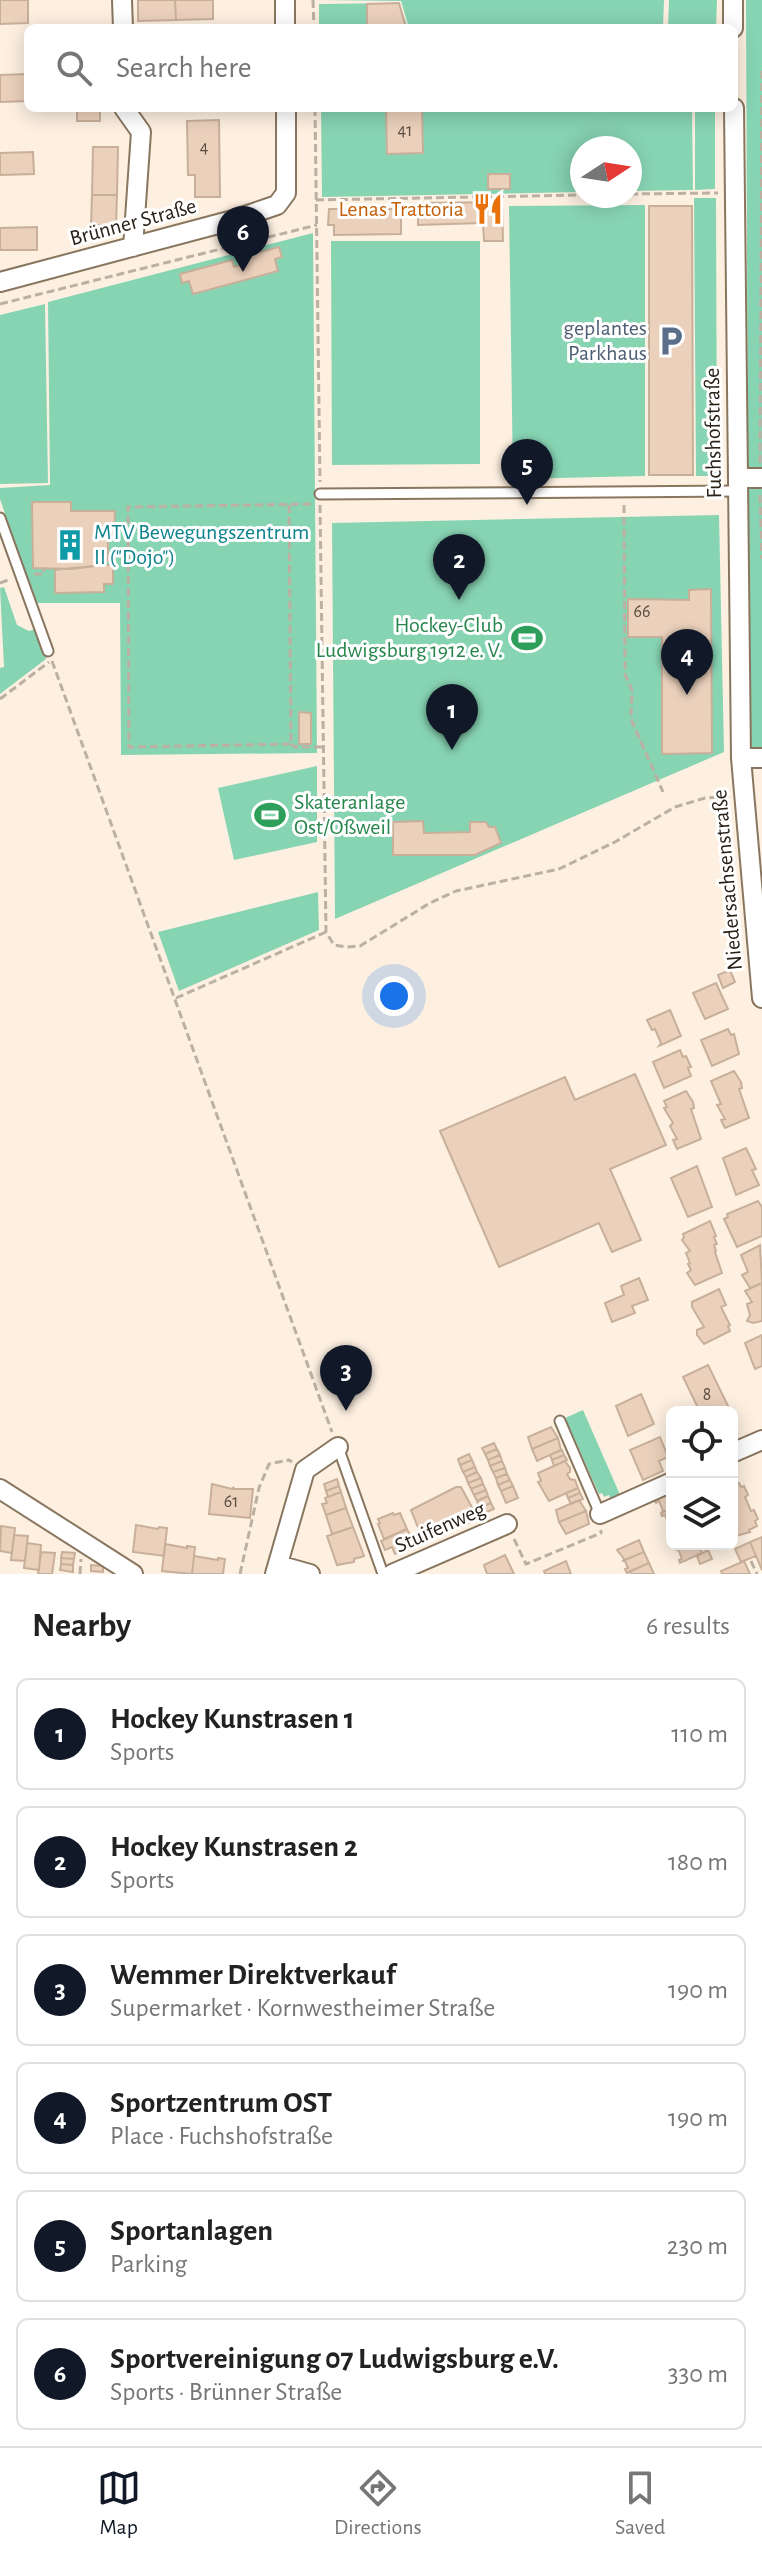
<!DOCTYPE html>
<html lang="en">
<head>
<meta charset="utf-8">
<style>
  body { margin:0; font-family:"Alegreya Sans",sans-serif; background:#f6f6f6; color:#222 }
  .controls { position:absolute; right:24px; bottom:24px; display:grid; overflow:hidden; border-radius:12px; box-shadow:0 4px 20px #0003 }
  .controls button { width:72px; height:72px; display:grid; place-items:center; padding:0; border:0; border-bottom:2px solid #e0e0e0; background:#fff; color:#222; font:40px sans-serif }
  .compass { position:absolute; left:570px; top:136px; width:72px; height:72px; border-radius:50%; background:#fff; box-shadow:0 4px 20px #0003; rotate:78deg }
  .you { position:absolute; left:394px; top:996px; width:28px; height:28px; margin:-20px; border:6px solid #fff; border-radius:50%; background:#1a73e8; box-shadow:0 0 0 12px #1a73e833 }
  .badge { display:grid; place-items:center; width:52px; height:52px; border-radius:50%; background:#111827; color:#fff; font-size:26px; font-weight:700 }
  .pin { position:absolute; translate:-50% -66px; filter:drop-shadow(0 2px 4px #0008) }
  .pin::after { content:''; position:absolute; top:42px; width:28px; height:24px; background:inherit; clip-path:polygon(0 0,100% 0,50% 100%) }
  .list { margin:0; padding:0; list-style:none }
  h2 { display:flex; justify-content:space-between; align-items:center; height:104px; margin:0; padding:0 32px; font-size:34px }
  h2 small { font-size:26px; font-weight:400; color:#767676 }
  .list li { display:grid; grid-template-columns:52px 1fr auto; gap:24px; align-items:center; box-sizing:border-box; height:112px; margin:0 16px 16px; padding:0 16px; border:2px solid #e0e0e0; border-radius:12px }
  .list b { display:block; font-size:30px; white-space:nowrap }
  .list p { margin:0; font-size:26px; white-space:nowrap; color:#767676 }
  .list em { font-size:26px; font-style:normal; color:#767676 }
  .icon { flex:none; width:44px; height:44px; fill:none; stroke:currentColor; stroke-width:2; stroke-linecap:round; stroke-linejoin:round }
  .map { position:relative; flex:none; width:762px; height:1574px; overflow:hidden }
  .search { position:absolute; background:#fff; box-shadow:0 4px 20px #0003; left:24px; right:24px; top:24px; height:88px; display:flex; align-items:center; gap:20px; box-sizing:border-box; padding:0 28px; border-radius:12px; color:#767676; font-size:30px }
  .sheet { height:872px; background:#fff }
  nav { display:flex; justify-content:space-around; align-items:center; box-sizing:border-box; height:112px; border-top:2px solid #e0e0e0; background:#fff; font-size:22px; color:#767676 }
  nav a { display:grid; justify-items:center; gap:4px }
  nav .on { color:#111827 }
  .map>svg:first-child { display:block }
  .green { fill:#87d4b3 }
  .building { fill:#ebd1bc; stroke:#c8af9a; stroke-width:2 }
  .lines { fill:none; stroke-linecap:round; stroke-linejoin:round }
  .lane-casing { stroke:#89765f; stroke-width:13 }
  .street-casing { stroke:#89765f; stroke-width:22 }
  .path { stroke:#bcb0a3; stroke-width:3; stroke-dasharray:8 4; stroke-linecap:butt }
  .lane { stroke:#fff; stroke-width:9 }
  .street { stroke:#fff; stroke-width:18 }
  .labels { text-anchor:middle; dominant-baseline:central; stroke-width:6; stroke-linejoin:round; paint-order:stroke }
  .number-label { font-size:18px; fill:#5a4d41 }
  .food-label { font-size:22px; fill:#c56008; stroke:#fff; text-anchor:end }
  .street-label { font-size:22px; fill:#292118; stroke:#fff }
  .service-label { font-size:22px; fill:#4e5e75; stroke:#fff; text-anchor:end }
  .culture-label { font-size:22px; fill:#0d838f; stroke:#fff; text-anchor:start }
  .leisure-label { font-size:22px; fill:#27864d; stroke:#fff; text-anchor:end }
</style>
</head>
<body>
<div class="map">
<svg width="762" height="1574" viewBox="0 0 762 1574">
  <rect width="100%" height="100%" fill="#fdf0e1"/>
  <path class="green" d="M320,0H664L663,28H409L401,1Z
    M669,0H717L716,28H668Z
    M746,0H762V756L751,749L749,741Z
    M399,3L408,28H319V4Z
    M321,108H692L693,190L630,191V148H582V192L322,197Z
    M695,108H715V189L695,190Z
    M694,198H716L717,476H696Z
    M645,205V476L513,479L509,206Z
    M313,233L317,753L121,755L120,603H35L0,499V488L50,485L48,302Z
    M331,241H480V464L332,465Z
    M45,304L48,483L0,484V315Z
    M719,515L724,752L335,919L332,523Z
    M4,587L17,625L29,631L35,629L46,659L0,694V668L4,667L0,588Z
    M317,766V842L234,860L218,788Z
    M318,892L319,930L179,991L158,932Z
    M583,1410L621,1497L611,1501L609,1495L604,1497L602,1493L599,1494L565,1418Z"/>
  <path class="building" d="M0,0H28V23L0,24Z
    M138,0H175L176,20L138,21Z
    M175,0H213V19L176,20Z
    M399,3L406,28H367V4Z
    M27,74L28,101L0,102V75Z
    M77,108H100V121H77Z
    M386,108H422L423,153L387,154Z
    M219,120L220,197H195V175H188L187,121Z
    M93,147H118L117,195H92Z
    M33,152L34,174L0,175V153Z
    M488,174H510V189H488Z
    M92,195H117L116,225H91Z
    M502,202L503,241H484L483,223L418,225V203Z
    M649,206H692L693,475H649Z
    M329,209H401V234L334,235V225H328Z
    M37,227V250H0V228Z
    M279,247L282,257L275,259L278,271L193,294L189,281L182,283L180,274L232,260L234,267L243,264L241,257Z
    M32,502H71V511H115L114,535H108V561H103V565L71,569L33,568Z
    M103,565H113V584H104V592L55,593V570Z
    M711,589L712,753L662,754V637H628V599L689,600V590Z
    M299,712L311,713V744H299Z
    M423,821L424,833L470,832V822H486L489,827H495L501,843L475,855H393V822Z
    M730,970L735,982L723,988L718,975Z
    M716,983L728,1009L705,1019L693,993Z
    M670,1010L681,1036L659,1046L661,1043L655,1029L652,1030L647,1020Z
    M728,1029L731,1035L734,1034L739,1054L712,1066L701,1040Z
    M680,1050L683,1057L686,1056L691,1067L688,1068L691,1076L664,1088L653,1062Z
    M734,1071L741,1082L742,1088L739,1089L749,1118L725,1128L721,1120L725,1119L717,1105L721,1104L711,1081Z
    M635,1074L666,1145L610,1169L641,1240L612,1252L599,1223L499,1267L440,1131L565,1077L575,1100Z
    M686,1091L693,1102L694,1108L691,1109L701,1139L677,1149L673,1140L677,1139L670,1126L673,1123L664,1108L667,1107L664,1101Z
    M746,1148L756,1169L752,1170L759,1185L736,1195L723,1158Z
    M697,1166L712,1207L688,1217L671,1178Z
    M758,1201L762,1207V1236L737,1247L724,1219L728,1217L727,1214Z
    M710,1221L716,1236L714,1237L717,1244L714,1245L716,1251L715,1252L722,1273L695,1285L687,1273L691,1270L688,1264L690,1263L686,1253L690,1251L682,1240L684,1237L683,1234Z
    M760,1245L762,1283L750,1288L742,1275L748,1272L741,1255Z
    M639,1278L648,1300L632,1306L635,1313L612,1322L605,1303L624,1295L621,1286Z
    M762,1283V1321L753,1323L747,1321L750,1315L747,1304L752,1302L745,1291Z
    M719,1289L726,1305L721,1307L730,1325L728,1326L730,1331L704,1344L697,1335V1330L704,1327L692,1307V1302Z
    M762,1335V1366L755,1369L745,1343Z
    M708,1365L731,1412H700L683,1377Z
    M641,1394L654,1424L628,1436L616,1406Z
    M551,1427L558,1438L532,1449L528,1437Z
    M660,1437L668,1457L659,1461L663,1471L643,1480L630,1450Z
    M558,1438L561,1450L537,1461L532,1449Z
    M494,1443L497,1449L485,1454L482,1448Z
    M497,1449L500,1455L488,1460L485,1454Z
    M562,1450L564,1455L552,1460L550,1455Z
    M469,1454L472,1460L460,1465L458,1459Z
    M500,1455L502,1461L490,1466L488,1460Z
    M564,1455L567,1460L554,1466L552,1460Z
    M472,1460L475,1467L463,1472L460,1465Z
    M502,1461L505,1468L493,1472L490,1466Z
    M565,1461L570,1468V1472L567,1474L570,1479L575,1480L578,1488L549,1501L538,1482L541,1481L538,1473Z
    M475,1467L477,1472L466,1477L463,1472Z
    M505,1468L507,1474L496,1478L493,1472Z
    M477,1472L481,1478L468,1483L466,1477Z
    M507,1474L510,1480L498,1485L496,1478Z
    M481,1478L483,1484L471,1489L468,1483Z
    M337,1479L339,1486L326,1491L324,1484Z
    M510,1480L513,1486L501,1491L498,1485Z
    M739,1483L741,1487L744,1486L748,1495L745,1497L751,1511L754,1510L758,1519L755,1521L757,1526L749,1530L750,1532L732,1537V1486Z
    M212,1484L232,1489L234,1487L233,1489H253L250,1518L209,1514Z
    M483,1484L486,1490L474,1495L471,1489Z
    M339,1486L341,1492L328,1497L326,1491Z
    M513,1486L518,1498L506,1503L501,1491Z
    M456,1487H461L474,1511L467,1514L470,1522L465,1525L462,1520L450,1525L452,1529L445,1532L444,1530L426,1540L423,1529L420,1530L417,1525L411,1510Z
    M578,1488L580,1493L568,1498L566,1493Z
    M486,1490L488,1496L477,1501L474,1495Z
    M672,1491V1508L661,1513L663,1511L659,1501L656,1503L654,1499Z
    M341,1492L346,1508L326,1515L322,1504L327,1503L325,1498Z
    M580,1493L583,1499L571,1504L568,1498Z
    M488,1496L491,1503L479,1508L477,1501Z
    M579,1500L586,1511L559,1522L556,1510Z
    M491,1503L494,1509L482,1514L479,1508Z
    M346,1508L353,1527L332,1534L326,1515Z
    M672,1508V1522L666,1525L669,1523L665,1515L662,1516L661,1513Z
    M586,1511L589,1524L566,1534L559,1522Z
    M393,1513L394,1515L400,1513L407,1529L384,1539L378,1524L380,1523L378,1519Z
    M136,1525L158,1529L159,1527L167,1528L164,1556L133,1552Z
    M1,1526L15,1528L12,1553L0,1551Z
    M353,1527L364,1556L354,1559V1562L337,1565L327,1536Z
    M407,1529L415,1546L395,1554L392,1547L385,1550L381,1541Z
    M14,1535L28,1536L25,1561L11,1560Z
    M762,1537V1570L750,1542Z
    M639,1540L644,1552L625,1560L617,1550Z
    M750,1542L756,1556L741,1562L735,1549Z
    M27,1543L41,1545L39,1570L24,1568Z
    M165,1544L187,1548V1546L195,1547L192,1574L162,1571Z
    M688,1544H698L702,1553L680,1563L679,1560L682,1559L678,1549L675,1550Z
    M708,1550L712,1559L700,1564L697,1556Z
    M41,1552L55,1553L52,1574H38Z
    M62,1552L75,1553L74,1559L61,1558Z
    M644,1552L649,1563L627,1573L625,1569L628,1568L625,1561H622Z
    M505,1555L514,1574H487L484,1565Z
    M194,1556L218,1560V1558L225,1559L223,1574H192Z
    M61,1558L74,1559L73,1565L61,1564Z
    M566,1561L571,1574H545L544,1571Z
    M744,1561L750,1574H722L721,1571Z
    M649,1563L654,1574H631L630,1571Z
    M61,1564L73,1565V1572L60,1570Z
    M91,1565L103,1566V1572L91,1571Z"/>
  <g class="lines">
    <defs>
      <path id="lane" d="M320,494L738,491
        M0,518L48,651
        M560,1421L600,1514
        M338,1447L383,1574"/>
      <path id="street" d="M122,0L123,28
        M285,0V28
        M733,28V0
        M124,108L141,132L133,247
        M734,108L741,758L762,998
        M0,282L233,220L277,205L286,193V108
        M738,478H762
        M741,758H762
        M732,1453L762,1440
        M0,1489L133,1574
        M600,1514L672,1482
        M278,1565L310,1574
        M275,1574L305,1470L338,1447
        M392,1574L507,1524"/>
    </defs>
    <use href="#lane" class="lane-casing"/>
    <use href="#street" class="street-casing"/>
    <path class="path" d="M313,0L314,28
      M315,108L320,482
      M630,194L718,193
      M316,200L582,195
      M0,304L317,225
      M760,463L762,68
      M760,495L762,559
      M289,505L291,744L129,747L128,507L312,504
      M320,505L326,932L334,945L346,947L360,946L430,903L456,891L559,869L615,842L675,807L705,798L730,796
      M624,505L625,674L632,690L631,719L663,792
      M34,574H44V569
      M0,583L11,579
      M52,661L332,1432
      M0,699L49,662
      M291,744L295,747H322
      M176,998L326,932
      M514,1539L526,1564L601,1533V1530
      M751,1561L757,1574
      M80,1574L81,1559
      M240,1574L259,1488L269,1464L289,1460L292,1462"/>
    <use href="#lane" class="lane"/>
    <use href="#street" class="street"/>
  </g>
  <defs>
    <symbol id="restaurant-bare" viewBox="-9 -9 18 18"><path d="M-5-6h1v4h1v-4h1v4h1v-4h1v5L-1.5 .5V6h-2V.5L-5-1ZM5-6V6H3V1.5H1.5Q1.5-4 5-6Z" fill="#e8710a" stroke="#fff" stroke-width="2.5" paint-order="stroke"/></symbol>
    <symbol id="parking-bare" viewBox="-9 -9 18 18"><path d="M-3.5-5.5H1a3.5 3.5 0 0 1 0 7H-1V5.5H-3.5ZM-1-3.4V-.6H.8a1.4 1.4 0 0 0 0-2.8Z" fill="#5c6f8a" stroke="#fff" stroke-width="2.5" paint-order="stroke"/></symbol>
    <symbol id="building-bare" viewBox="-9 -9 18 18"><path d="M-4-6H4V6H1V3H-1V6H-4ZM-2.5-4.3h1.7v1.8h-1.7ZM.8-4.3h1.7v1.8H.8ZM-2.5-1h1.7V.8h-1.7ZM.8-1h1.7V.8H.8Z" fill="#0f9aa8" stroke="#fff" stroke-width="2.5" paint-order="stroke"/></symbol>
    <symbol id="stadium-bare" viewBox="-9 -9 18 18"><path d="M0-5a6.5 5 0 1 0 0 10a6.5 5 0 1 0 0-10ZM-3.5-1.8h7v3.6h-7Z" fill="#2e9e5b" stroke="#fff" stroke-width="2.5" paint-order="stroke"/></symbol>
  </defs>
  <g fill-rule="evenodd">
    <use href="#restaurant-bare" x="466" y="187" width="44" height="44"/>
    <use href="#parking-bare" x="649" y="319" width="44" height="44"/>
    <use href="#building-bare" x="48" y="523" width="44" height="44"/>
    <use href="#stadium-bare" x="505" y="616" width="44" height="44"/>
    <use href="#stadium-bare" x="248" y="793" width="44" height="44"/>
  </g>
  <g class="labels">
    <g class="number-label">
      <text x="405" y="131">41</text>
      <text x="204" y="148">4</text>
      <text x="642" y="612">66</text>
      <text x="707" y="1395">8</text>
      <text x="231" y="1502">61</text>
    </g>
    <g class="food-label">
      <text x="464" y="209">Lenas Trattoria</text>
    </g>
    <g class="street-label">
      <text transform="translate(133 222) rotate(-15)">Brünner Straße</text>
      <text transform="translate(713 433) rotate(-91)">Fuchshofstraße</text>
      <text transform="translate(727 880) rotate(-95)">Niedersachsenstraße</text>
      <text transform="translate(440 1527) rotate(-24)">Stuifenweg</text>
    </g>
    <g class="service-label">
      <text x="647" y="328">geplantes<tspan x="647" dy="25">Parkhaus</tspan></text>
    </g>
    <g class="culture-label">
      <text x="94" y="532">MTV Bewegungszentrum<tspan x="94" dy="25">II ("Dojo")</tspan></text>
    </g>
    <g class="leisure-label">
      <text x="503" y="625">Hockey-Club<tspan x="503" dy="25">Ludwigsburg 1912 e. V.</tspan></text>
      <text x="294" y="802" text-anchor="start">Skateranlage<tspan x="294" dy="25">Ost/Oßweil</tspan></text>
    </g>
  </g>
</svg>
<div class="controls">
<button><svg class="icon" aria-label="locate" viewBox="0 0 24 24"><circle cx="12" cy="12" r="6"/><path d="M12 2v4M12 18v4M2 12h4M18 12h4"/></svg></button>
<button><svg class="icon" aria-label="layers" viewBox="0 0 24 24"><path d="M12 4l9 5-9 5-9-5zM3 14l9 5 9-5"/></svg></button>
</div>
<svg class="compass" viewBox="-18 -18 36 36"><path d="M0-13l5 13h-10z" fill="#e53935"/><path d="M0 13l5-13h-10z" fill="#767676"/></svg>
<div class="you"></div>
<div class="pin badge" style="left:452px;top:750px">1</div>
<div class="pin badge" style="left:459px;top:600px">2</div>
<div class="pin badge" style="left:346px;top:1411px">3</div>
<div class="pin badge" style="left:687px;top:695px">4</div>
<div class="pin badge" style="left:527px;top:505px">5</div>
<div class="pin badge" style="left:243px;top:272px">6</div>
<div class="search"><svg class="icon" aria-label="search" viewBox="0 0 24 24"><circle cx="10" cy="10" r="6"/><path d="M15 15l6 6"/></svg>Search here</div>
</div>
<section class="sheet">
<h2>Nearby<small>6 results</small></h2>
<ul class="list">
<li><span class="badge">1</span><div><b>Hockey Kunstrasen 1</b><p>Sports</p></div><em>110 m</em></li>
<li><span class="badge">2</span><div><b>Hockey Kunstrasen 2</b><p>Sports</p></div><em>180 m</em></li>
<li><span class="badge">3</span><div><b>Wemmer Direktverkauf</b><p>Supermarket · Kornwestheimer Straße</p></div><em>190 m</em></li>
<li><span class="badge">4</span><div><b>Sportzentrum OST</b><p>Place · Fuchshofstraße</p></div><em>190 m</em></li>
<li><span class="badge">5</span><div><b>Sportanlagen</b><p>Parking</p></div><em>230 m</em></li>
<li><span class="badge">6</span><div><b>Sportvereinigung 07 Ludwigsburg e.V.</b><p>Sports · Brünner Straße</p></div><em>330 m</em></li>
</ul>
</section>
<nav>
<a class="on"><svg class="icon" aria-label="map" viewBox="0 0 24 24"><path d="M3 6l6-2 6 2 6-2v14l-6 2-6-2-6 2zM9 4v14M15 6v14"/></svg>Map</a>
<a><svg class="icon" aria-label="directions" viewBox="0 0 24 24"><path d="M12 3l9 9-9 9-9-9zM9 14v-3h6M13 9l2 2-2 2"/></svg>Directions</a>
<a><svg class="icon" aria-label="saved" viewBox="0 0 24 24"><path d="M7 4h10v16l-5-4-5 4z"/></svg>Saved</a>
</nav>
</body>
</html>
